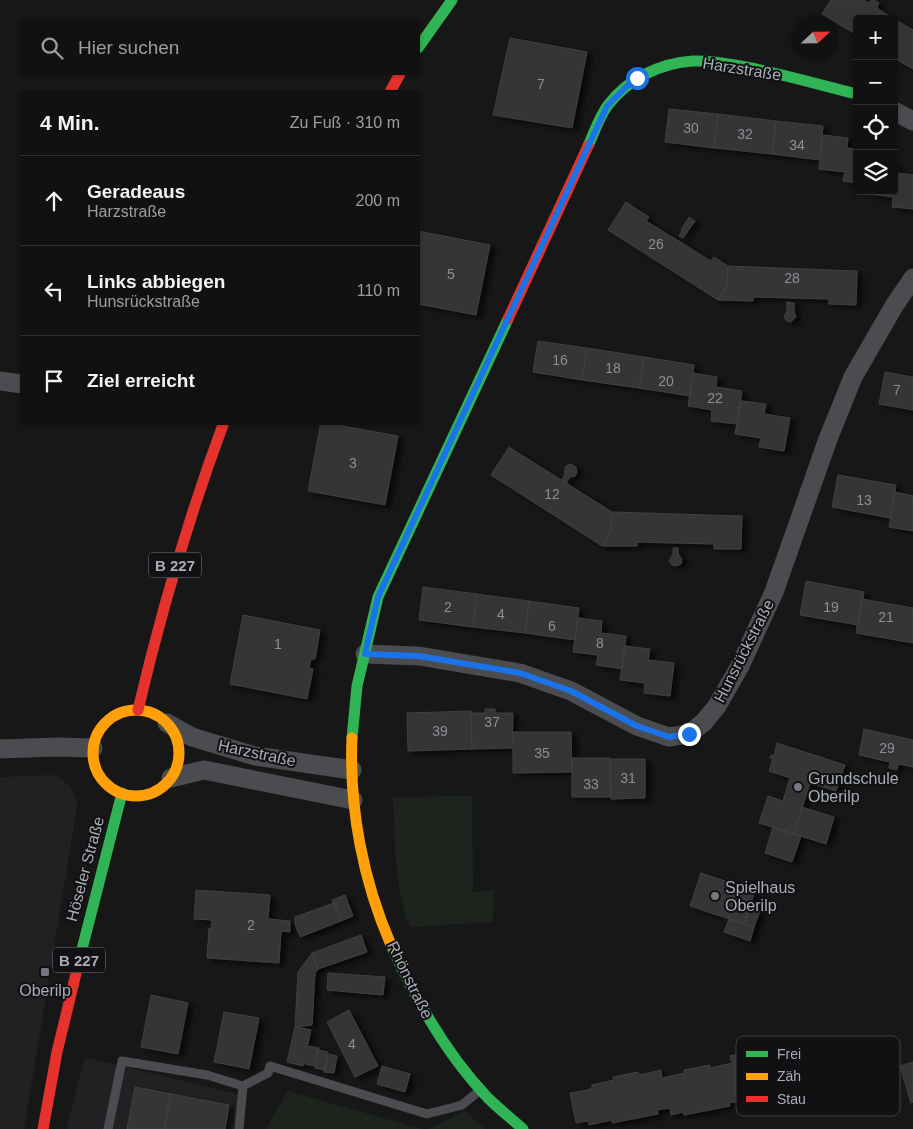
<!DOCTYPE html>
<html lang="de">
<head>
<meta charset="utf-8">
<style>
  body { margin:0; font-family:Arial,sans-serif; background:#1e1f1f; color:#f1f3f6 }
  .controls { position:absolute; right:15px; top:15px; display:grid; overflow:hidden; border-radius:5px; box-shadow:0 1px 4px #0004 }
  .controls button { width:45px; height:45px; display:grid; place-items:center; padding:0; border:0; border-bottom:1px solid #303131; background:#111; color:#f1f3f6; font:25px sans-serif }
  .compass { position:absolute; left:793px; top:15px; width:45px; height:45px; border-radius:50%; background:#111; box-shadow:0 1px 4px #0004; rotate:68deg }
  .stop { position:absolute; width:15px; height:15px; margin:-11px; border:4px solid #1a73e8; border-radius:50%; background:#fff }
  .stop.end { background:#1a73e8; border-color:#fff; box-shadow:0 1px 5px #0008 }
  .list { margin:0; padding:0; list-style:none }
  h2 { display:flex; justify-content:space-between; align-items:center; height:65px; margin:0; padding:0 20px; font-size:21px }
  h2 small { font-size:16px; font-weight:400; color:#9c9d9f }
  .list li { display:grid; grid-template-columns:32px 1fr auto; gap:15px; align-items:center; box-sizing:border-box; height:90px; padding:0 20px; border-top:1px solid #303131 }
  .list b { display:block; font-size:19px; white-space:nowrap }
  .list p { margin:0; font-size:16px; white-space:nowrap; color:#9c9d9f }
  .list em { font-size:16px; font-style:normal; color:#9c9d9f }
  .icon { flex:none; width:28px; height:28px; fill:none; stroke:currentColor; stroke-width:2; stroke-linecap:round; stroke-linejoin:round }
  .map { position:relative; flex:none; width:913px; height:1129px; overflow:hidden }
  .search { position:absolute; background:#111; box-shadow:0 1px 4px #0004; left:20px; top:20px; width:400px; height:55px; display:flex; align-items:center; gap:12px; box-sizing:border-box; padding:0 18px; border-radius:5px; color:#9c9d9f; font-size:19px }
  .panel { position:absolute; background:#111; box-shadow:0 1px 4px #0004; left:20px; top:90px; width:400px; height:335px; border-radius:5px }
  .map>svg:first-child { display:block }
  .built { fill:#212123 }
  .green { fill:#1d241e }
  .building { fill:#353536; stroke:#3f4043; filter:url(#shadow) }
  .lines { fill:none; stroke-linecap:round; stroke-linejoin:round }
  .lane { stroke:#4b4c50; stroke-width:9 }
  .street { stroke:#4b4c50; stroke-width:19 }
  .fast { stroke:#30b455; stroke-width:11 }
  .slow { stroke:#ff9f0a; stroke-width:11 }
  .jam { stroke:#e5322d; stroke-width:11 }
  .route { stroke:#1a73e8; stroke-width:6 }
  .poi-dot { fill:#757880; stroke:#111113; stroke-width:2 }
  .labels { text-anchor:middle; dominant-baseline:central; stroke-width:4; stroke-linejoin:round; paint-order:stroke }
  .number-label { font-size:14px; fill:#8b8f98 }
  .shield { fill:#111113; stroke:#7b7e86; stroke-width:1 }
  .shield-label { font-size:15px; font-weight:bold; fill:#a8adb8 }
  .street-label { font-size:16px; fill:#a8adb8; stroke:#111113 }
  .poi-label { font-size:16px; fill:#a8adb8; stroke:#111113; text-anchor:start }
  .key { fill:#111113; stroke:#3e4045; stroke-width:1 }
  .key-label { font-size:14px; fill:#a8adb8 }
</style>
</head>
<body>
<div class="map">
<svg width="913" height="1129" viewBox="0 0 913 1129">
  <defs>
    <filter id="shadow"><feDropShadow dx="5.5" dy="3" stdDeviation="2.5" flood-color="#0009"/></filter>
  </defs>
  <rect width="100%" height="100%" fill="#171717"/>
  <path class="built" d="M53,775L60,778L70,787L75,796L77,805L76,814L24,1129H0V777Z
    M85,1057L240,1095L234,1129H67Z"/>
  <path class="green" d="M472,796L473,892L494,890L493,922L410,927C394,887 395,840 393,797Z
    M288,1091L422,1129H266Z
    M464,1111L485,1129H429Z"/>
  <path class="building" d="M831,0H863L869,3L871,0H874L879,3L877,8L894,19H857V35L822,14Z
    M896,20L913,30V69L894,58Z
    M510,38L587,52L572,128L493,115Z
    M669,109L718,114L714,148L665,142Z
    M718,114L776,121L772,154L714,148Z
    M776,121L823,126L820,160L772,154Z
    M823,135L848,138L847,148L857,149V183L843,181L845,172L819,169Z
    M894,163L897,164L896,173L913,175V209L892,207L893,197L868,194V191H894Z
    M626,202L649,217L646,221L711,261L714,257L728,266L727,286L718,300L608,230Z
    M689,217L695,221L683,238L679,236L682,231L681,230Z
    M418,231L490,245L476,315L418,304Z
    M728,266L857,271L856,305L829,304V299L753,297V301L718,300L727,286Z
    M787,302L794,303V311L796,317L791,322L787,321L784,317L787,311Z
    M538,341L587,348L582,380L533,372Z
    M587,348L644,357L639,388L582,380Z
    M644,357L694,365L690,396L639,388Z
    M885,372L913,377V410L879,404Z
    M693,373L717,377L716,387L742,391L737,424L711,421L712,410L688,406Z
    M741,401L766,404L764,414L790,418L784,451L759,447L761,438L735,434Z
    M321,422L398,436L385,505L308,491Z
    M509,447L612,512L611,531L602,546L491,475Z
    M570,464L576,467L577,472L575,476L570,477L566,483L562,480L565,474V467Z
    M838,475L896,485L890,518L832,507Z
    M895,492L913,496V531L889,527Z
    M612,512L742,516L741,549H714V544L637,542V546H602L611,531Z
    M673,548H678V554L682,559L681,564L676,566L672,565L669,561L673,554Z
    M806,581L864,592L858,625L800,615Z
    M423,587L477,594L473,627L419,620Z
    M477,594L529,601L525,633L473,627Z
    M862,599L913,608V643L856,633Z
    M529,601L579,608L575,640L525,633Z
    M243,615L320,630L315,659H311L309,668L313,669L307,699L230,684Z
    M578,618L602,621L601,633L626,636L622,669L596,665L598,655L573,652Z
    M625,646L650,649L648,660L674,663L670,696L644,693L645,683L620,680Z
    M485,709H495V713H513L512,748L472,749L471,713H485Z
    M471,711L472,749L408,751L407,713Z
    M864,729L913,740V767L898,764L897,770L889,768L890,762L859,755Z
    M513,732H571L572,772L513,773Z
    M777,743L845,765L836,791L810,783L794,834L759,823L768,796L783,801L790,778L769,771L773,758H770L771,755L774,756Z
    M572,758H610L611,797H572Z
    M610,759H645V798L611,799Z
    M802,807L834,817L826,844L794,834Z
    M773,827L801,836L792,862L765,853Z
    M701,873L740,886L729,919L690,906Z
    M740,886L755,891L744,924L729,919Z
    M196,890L270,895L268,919L290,921V932L281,931L279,963L207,958L209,928L211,929L212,920L194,919Z
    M345,895L353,916L341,921L332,900Z
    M334,903L341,921L300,937L295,924V917Z
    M749,907L760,911L754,927L744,924Z
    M729,919L754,927L750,941L724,932Z
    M361,935L367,952L318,969L312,953Z
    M312,953L318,969L315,973L312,1025L295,1027L298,972Z
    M328,973L385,977L383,995L327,990Z
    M151,995L188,1003L178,1054L141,1047Z
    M349,1010L378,1066L355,1077L327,1022Z
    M224,1012L259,1018L249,1069L214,1062Z
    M295,1027L311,1030L303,1066L287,1062Z
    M813,1038L821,1075L807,1078L808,1081L754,1092L753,1089L739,1092L740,1101L729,1103L730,1106L684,1115L683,1112L671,1115L670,1108L657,1110L658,1114L612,1123V1120L589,1125L588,1121L576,1123L570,1093L588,1090L592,1088V1085L614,1080L613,1077L638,1072L639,1075L661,1070L662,1078L684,1073V1070L710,1065V1068L732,1063L730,1056L756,1050V1047L788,1040V1043Z
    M309,1046L319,1048L315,1066L305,1064Z
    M318,1050L328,1052L324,1070L315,1068Z
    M328,1054L337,1056L334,1073L324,1072Z
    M913,1062V1102L911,1103L900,1066Z
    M382,1066L410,1074L405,1092L377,1084Z
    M135,1087L171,1094L164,1129H127Z
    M171,1094L229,1105L225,1129H164Z"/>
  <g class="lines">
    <path class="lane" d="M243,1086L268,1073L270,1066L427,1114L462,1105L479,1091
      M108,1129L122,1061L207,1075L243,1086L239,1129"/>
    <path class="street" d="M894,111L913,121
      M0,381L22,384
      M365,654L419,656L520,673L571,691L637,726L669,737L689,734L704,722L717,706L740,666L774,592L828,439L853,377L894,306L913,278
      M167,723L192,737L255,756L352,770
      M0,749L56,747L93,748
      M171,778L204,770L353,800"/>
    <path class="fast" d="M418,48L452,0
      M588,146C594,133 599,117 608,105C628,79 660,63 693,61C711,60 729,64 746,67C783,74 820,85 857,94
      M352,738L357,686L378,597L508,319
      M391,945C416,1001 446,1054 488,1098C499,1109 512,1119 523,1129
      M81,953L122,793"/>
    <path class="slow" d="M93 753a43 43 0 1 1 86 0a43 43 0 1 1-86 0Z
      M352,738C349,808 363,881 391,945"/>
    <path class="jam" d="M390,92L401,72
      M508,319L588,146
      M138,710C161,612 189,516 224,422
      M43,1129L57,1052L81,953"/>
  </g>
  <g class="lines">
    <path class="route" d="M637,78L627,86L607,106L378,597L365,654L419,656L520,673L571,691L637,726L669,737L689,734"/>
  </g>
  <g class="poi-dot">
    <circle cx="798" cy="787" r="5"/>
    <circle cx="715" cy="896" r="5"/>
    <rect x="40" y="967" width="10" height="10" rx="2.5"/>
  </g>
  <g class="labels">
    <g class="number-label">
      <text x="541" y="84">7</text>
      <text x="691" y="128">30</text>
      <text x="745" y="134">32</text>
      <text x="797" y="145">34</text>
      <text x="656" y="244">26</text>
      <text x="451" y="274">5</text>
      <text x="792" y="278">28</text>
      <text x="560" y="360">16</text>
      <text x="613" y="368">18</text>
      <text x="666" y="381">20</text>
      <text x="897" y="390">7</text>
      <text x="715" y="398">22</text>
      <text x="353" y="463">3</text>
      <text x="552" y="494">12</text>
      <text x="864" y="500">13</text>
      <text x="448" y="607">2</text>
      <text x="831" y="607">19</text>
      <text x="501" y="614">4</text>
      <text x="886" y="617">21</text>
      <text x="552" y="626">6</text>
      <text x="600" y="643">8</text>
      <text x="278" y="644">1</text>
      <text x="492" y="722">37</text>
      <text x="440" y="731">39</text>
      <text x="887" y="748">29</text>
      <text x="542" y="753">35</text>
      <text x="628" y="778">31</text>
      <text x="591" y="784">33</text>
      <text x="251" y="925">2</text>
      <text x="352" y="1044">4</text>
    </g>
    <g class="shield">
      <rect x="149" y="552.5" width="52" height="25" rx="4"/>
      <rect x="53" y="947.5" width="52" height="25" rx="4"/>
    </g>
    <g class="shield-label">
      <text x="175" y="565">B 227</text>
      <text x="79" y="960">B 227</text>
    </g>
    <g class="street-label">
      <text transform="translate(742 69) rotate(9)">Harzstraße</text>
      <text transform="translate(744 651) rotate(-63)">Hunsrückstraße</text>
      <text transform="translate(257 753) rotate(12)">Harzstraße</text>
      <text transform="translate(85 869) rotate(-75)">Höseler Straße</text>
      <text transform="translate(410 980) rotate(64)">Rhönstraße</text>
    </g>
    <g class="poi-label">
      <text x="808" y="778">Grundschule<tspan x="808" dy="18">Oberilp</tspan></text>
      <text x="725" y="887">Spielhaus<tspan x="725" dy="18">Oberilp</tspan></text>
      <text x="45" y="990" text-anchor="middle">Oberilp</text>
    </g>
  </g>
  <rect x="736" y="1036" width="164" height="80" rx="8" class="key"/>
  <rect x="746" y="1051" width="22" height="6" fill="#30b455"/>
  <rect x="746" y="1073" width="22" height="7" fill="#ff9f0a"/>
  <rect x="746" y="1096" width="22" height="6" fill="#e5322d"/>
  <g class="key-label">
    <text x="777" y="1059">Frei</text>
    <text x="777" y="1081">Zäh</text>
    <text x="777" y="1104">Stau</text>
  </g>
</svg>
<div class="controls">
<button>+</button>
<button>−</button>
<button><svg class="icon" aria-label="locate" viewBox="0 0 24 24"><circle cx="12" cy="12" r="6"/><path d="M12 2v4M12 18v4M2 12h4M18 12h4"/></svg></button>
<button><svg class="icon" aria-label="layers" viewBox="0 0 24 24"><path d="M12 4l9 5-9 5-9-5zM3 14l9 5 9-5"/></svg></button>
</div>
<svg class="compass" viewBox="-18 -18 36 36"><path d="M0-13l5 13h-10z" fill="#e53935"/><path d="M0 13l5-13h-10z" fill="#9c9d9f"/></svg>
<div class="stop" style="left:637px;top:78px"></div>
<div class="stop end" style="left:689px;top:734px"></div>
<div class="search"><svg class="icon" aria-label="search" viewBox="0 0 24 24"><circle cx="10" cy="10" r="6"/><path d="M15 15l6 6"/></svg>Hier suchen</div>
<section class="panel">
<h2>4 Min.<small>Zu Fuß · 310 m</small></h2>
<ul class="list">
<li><svg class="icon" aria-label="ahead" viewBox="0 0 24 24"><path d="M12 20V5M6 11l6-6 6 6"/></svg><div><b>Geradeaus</b><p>Harzstraße</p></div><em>200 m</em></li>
<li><svg class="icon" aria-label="left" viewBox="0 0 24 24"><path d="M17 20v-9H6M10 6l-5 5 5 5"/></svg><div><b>Links abbiegen</b><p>Hunsrückstraße</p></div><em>110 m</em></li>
<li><svg class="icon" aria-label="arrive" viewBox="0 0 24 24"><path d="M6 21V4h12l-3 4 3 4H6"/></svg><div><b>Ziel erreicht</b></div></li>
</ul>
</section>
</div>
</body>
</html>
